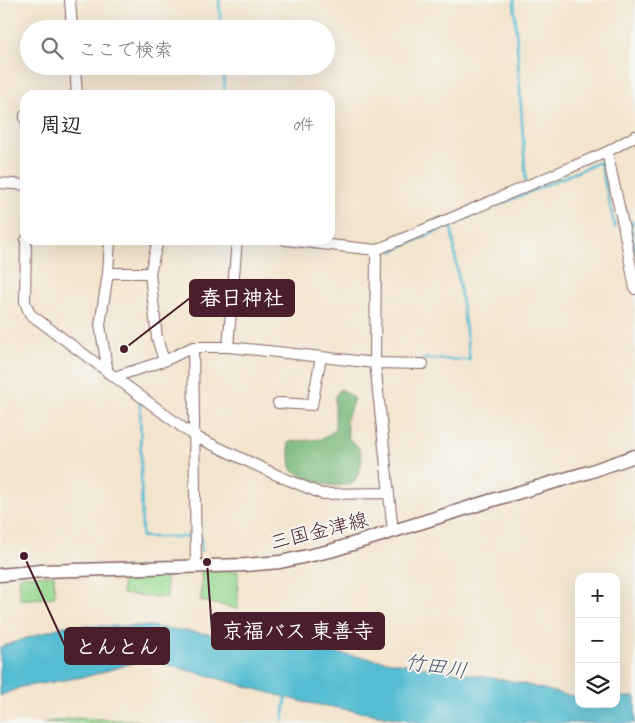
<!DOCTYPE html>
<html lang="ja">
<head>
<meta charset="utf-8">
<style>
  body { margin:0; font-family:Caveat,"Klee One",sans-serif; background:#f6f6f6; color:#222 }
  .controls { position:absolute; right:15px; bottom:15px; display:grid; overflow:hidden; border-radius:10px; box-shadow:0 5px 20px #0002 }
  .controls button { width:45px; height:45px; display:grid; place-items:center; padding:0; border:0; border-bottom:1px solid #e0e0e0; background:#fff; color:#222; font:25px sans-serif }
  .list { margin:0; padding:0; list-style:none }
  h2 { display:flex; justify-content:space-between; align-items:center; height:65px; margin:0; padding:0 20px; font-size:21px }
  h2 small { font-size:16px; font-weight:400; color:#767676 }
  .icon { flex:none; width:28px; height:28px; fill:none; stroke:currentColor; stroke-width:2; stroke-linecap:round; stroke-linejoin:round }
  .map { position:relative; flex:none; width:635px; height:723px; overflow:hidden }
  .search { position:absolute; background:#fff; box-shadow:0 5px 20px #0002; left:20px; top:20px; width:315px; height:55px; display:flex; align-items:center; gap:12px; box-sizing:border-box; padding:0 18px; border-radius:28px; color:#767676; font-size:19px }
  .panel { position:absolute; background:#fff; box-shadow:0 5px 20px #0002; left:20px; top:90px; width:315px; height:155px; border-radius:15px }
  .map>svg:first-child { display:block }
  .green { fill:#96d88f; stroke:#707c5d }
  .forest { fill:#78b87a; stroke:#616c52 }
  .water { fill:#55bdd2; stroke:#506e7e }
  .lines { fill:none; stroke-linecap:round; stroke-linejoin:round }
  .stream { stroke:#55bdd2; stroke-width:2.5 }
  .minor-casing { stroke:#856464; stroke-width:12 }
  .major-casing { stroke:#856464; stroke-width:15 }
  .minor { stroke:#fff; stroke-width:10 }
  .major { stroke:#fff; stroke-width:12 }
  .labels { text-anchor:middle; dominant-baseline:central; stroke-width:4; stroke-linejoin:round; paint-order:stroke }
  .street-label { font-size:20px; fill:#4a1f2b; stroke:#f6f6f2 }
  .water-label { font-size:21px; font-style:italic; fill:#4e5665; stroke:#f6f6f2 }
  .leader { fill:none; stroke:#4a1f2b; stroke-width:2 }
  .callout-dot { fill:#4a1f2b; stroke:#f6f6f2; stroke-width:2 }
  .callout { fill:#4a1f2b; stroke:#4a1f2b; stroke-width:2 }
  .callout-label { font-size:21px; text-anchor:middle; font-weight:bold; fill:#fff }
</style>
</head>
<body>
<div class="map">
<svg width="635" height="723" viewBox="0 0 635 723">
  <rect width="100%" height="100%" fill="#f6f6f2"/>
  <filter id="ink" filterUnits="userSpaceOnUse"><feTurbulence type="fractalNoise" baseFrequency=".02" numOctaves="2"/><feDisplacementMap in="SourceGraphic" scale="10" xChannelSelector="R" yChannelSelector="G"/><feConvolveMatrix kernelMatrix="1 2 1 2 8 2 1 2 1" color-interpolation-filters="sRGB"/></filter>
  <filter id="wash" filterUnits="userSpaceOnUse"><feTurbulence type="fractalNoise" baseFrequency=".0096" numOctaves="4" result="noise"/><feDisplacementMap in="SourceGraphic" scale="20" xChannelSelector="R" yChannelSelector="G"/><feGaussianBlur stdDeviation="1.12" result="paint"/><feColorMatrix in="noise" values="0 0 0 0 0 0 0 0 0 0 0 0 0 0 0 0 0 1.4 0 .05"/><feComposite in="paint" operator="in"/></filter>
  <g filter="url(#wash)">
    <rect width="100%" height="100%" fill="#f3e4cd"/>
    <path class="green" d="M238,571V609L201,601V572Z
      M166,572L167,598L122,594V573Z
      M54,575L55,597L20,600L19,576Z
      M74,718L130,720L150,723H42Z"/>
    <path class="forest" d="M340,389L348,393L354,399L346,421L349,439C367,450 363,466 354,482C331,492 314,480 293,471L291,466L288,442L322,439L335,430V396Z"/>
    <path class="water" d="M64,626H149L260,641L512,681L566,695L579,696V704H616V697H635V723H424L303,702L147,659L89,676L21,687L0,696V647Z"/>
    <g class="lines">
      <path class="stream" d="M219,0L221,29
        M514,0L526,182
        M223,66L225,95
        M458,222L600,162L615,227
        M635,223H630L635,250
        M392,251L451,225L470,360L423,359
        M140,401L142,537H191
        M201,537V551
        M283,720L286,698"/>
    </g>
  </g>
  <g filter="url(#ink)">
    <g class="lines">
      <defs>
        <path id="minor" d="M70,0L72,29
          M75,66L77,95
          M25,115V119
          M607,152L624,229L635,289
          M0,183L25,185
          M26,240L25,302L30,314L194,436L279,476L322,494L389,493
          M158,240L150,273L157,338L164,361L193,347H228L277,352L375,363L423,364
          M285,240L376,250L607,152L635,136
          M376,250L375,363L393,532
          M108,273L110,241
          M193,347L196,566
          M228,347L237,240
          M108,373L100,325L108,273H150
          M114,377L164,361
          M278,403L312,405L321,357"/>
        <path id="major" d="M0,575L42,571L246,565L280,562L330,551L496,499L589,472L635,456"/>
      </defs>
      <use href="#minor" class="minor-casing"/>
      <use href="#major" class="major-casing"/>
      <use href="#minor" class="minor"/>
      <use href="#major" class="major"/>
    </g>
  </g>
  <g class="labels">
    <g class="street-label">
      <text transform="translate(319 531) rotate(-14)">三国金津線</text>
    </g>
    <g class="water-label">
      <text transform="translate(436 666) rotate(9)">竹田川</text>
    </g>
  </g>
  <path class="leader" d="M124 349L190 298M207 562L212 631M24 556L65 646"/>
  <g class="callout-dot">
    <circle cx="124" cy="349" r="5"/>
    <circle cx="207" cy="562" r="5"/>
    <circle cx="24" cy="556" r="5"/>
  </g>
  <g class="callout">
    <rect x="190" y="280" width="104" height="36" rx="5"/>
    <rect x="212" y="613" width="172" height="36" rx="5"/>
    <rect x="65" y="628" width="104" height="36" rx="5"/>
  </g>
  <g class="callout-label">
    <text x="242" y="305">春日神社</text>
    <text x="298" y="638">京福バス 東善寺</text>
    <text x="117" y="654">とんとん</text>
  </g>
</svg>
<div class="controls">
<button>+</button>
<button>−</button>
<button><svg class="icon" aria-label="layers" viewBox="0 0 24 24"><path d="M12 4l9 5-9 5-9-5zM3 14l9 5 9-5"/></svg></button>
</div>
<div class="search"><svg class="icon" aria-label="search" viewBox="0 0 24 24"><circle cx="10" cy="10" r="6"/><path d="M15 15l6 6"/></svg>ここで検索</div>
<section class="panel">
<h2>周辺<small>0件</small></h2>
<ul class="list">
</ul>
</section>
</div>
</body>
</html>
